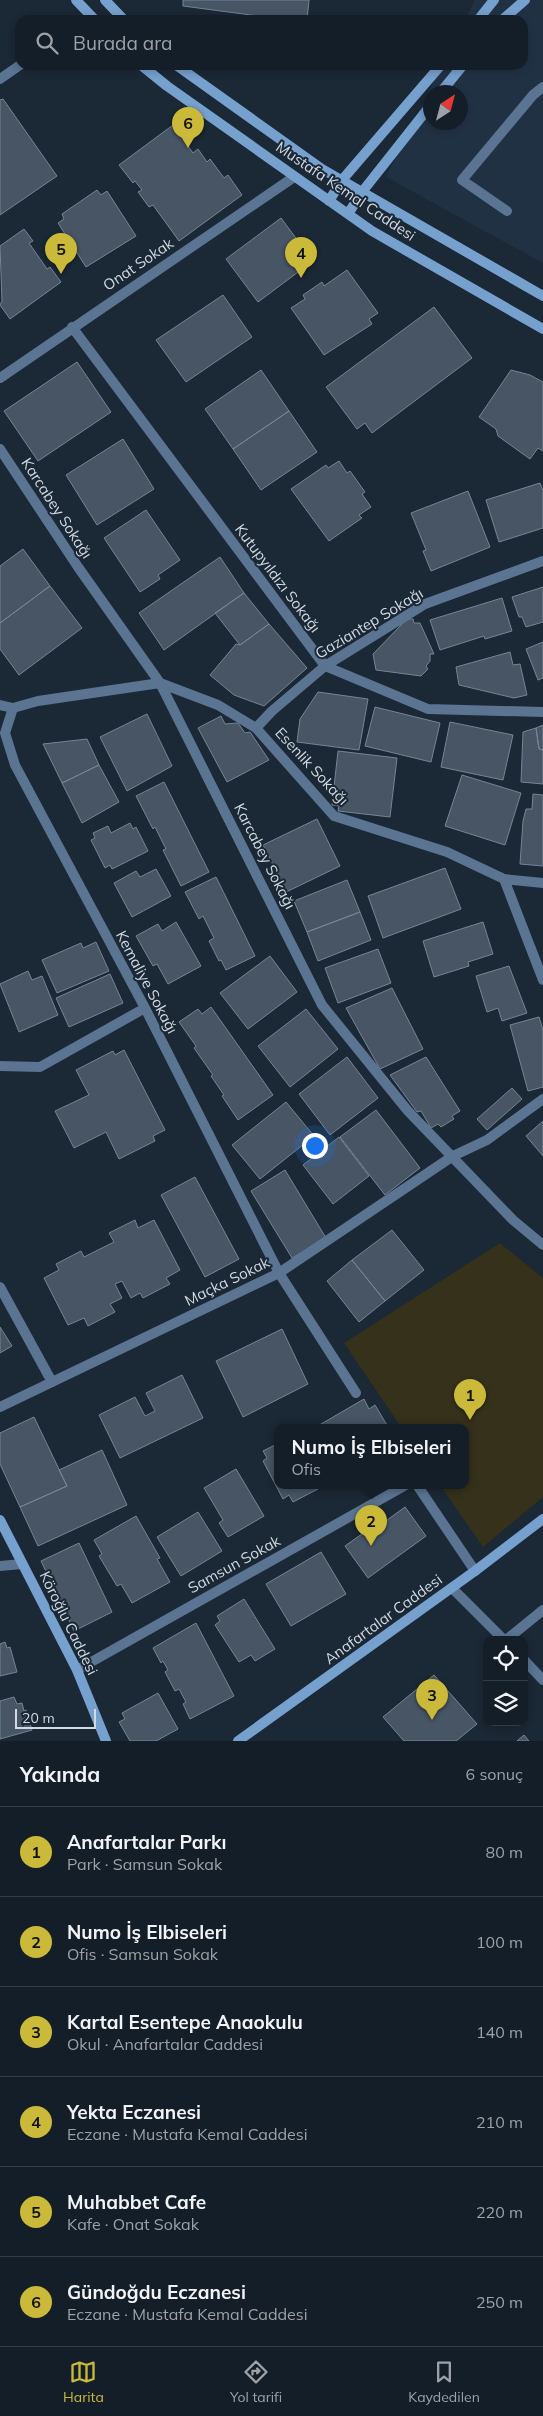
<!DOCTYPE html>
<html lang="tr">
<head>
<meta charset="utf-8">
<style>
  body { margin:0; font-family:Mulish,sans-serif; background:#212b34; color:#f1f3f6 }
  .controls { position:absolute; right:15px; bottom:15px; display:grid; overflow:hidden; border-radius:10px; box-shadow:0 2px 8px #0003 }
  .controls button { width:45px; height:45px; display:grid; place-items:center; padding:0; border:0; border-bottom:1px solid #333c45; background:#141e28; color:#f1f3f6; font:25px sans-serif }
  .compass { position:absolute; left:423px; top:85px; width:45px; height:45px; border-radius:50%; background:#141e28; box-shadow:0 2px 8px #0003; rotate:36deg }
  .scale { position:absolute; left:15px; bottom:12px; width:81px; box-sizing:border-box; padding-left:5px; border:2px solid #d1d9e3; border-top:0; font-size:14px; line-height:18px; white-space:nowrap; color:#d1d9e3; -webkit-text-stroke:4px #1b2835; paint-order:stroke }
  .you { position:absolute; left:314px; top:1145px; width:18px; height:18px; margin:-12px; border:4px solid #fff; border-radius:50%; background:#1a73e8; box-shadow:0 0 0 8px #1a73e833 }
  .badge { display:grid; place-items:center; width:32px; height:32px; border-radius:50%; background:#cbba39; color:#111; font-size:16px; font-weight:700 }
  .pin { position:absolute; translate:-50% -41px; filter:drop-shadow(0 1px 2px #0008) }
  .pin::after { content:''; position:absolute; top:26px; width:18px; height:15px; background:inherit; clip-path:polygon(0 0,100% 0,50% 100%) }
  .popup { position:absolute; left:274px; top:1424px; width:195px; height:65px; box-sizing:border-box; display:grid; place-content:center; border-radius:10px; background:#141e28; filter:drop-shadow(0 1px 4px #0005); font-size:16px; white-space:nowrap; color:#9da2a8 }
  .popup b { font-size:19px; color:#f1f3f6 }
  .popup::after { content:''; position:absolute; left:50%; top:100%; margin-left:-10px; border:10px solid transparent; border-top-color:#141e28 }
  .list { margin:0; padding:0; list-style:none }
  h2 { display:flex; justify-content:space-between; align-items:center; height:65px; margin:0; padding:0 20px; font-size:21px }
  h2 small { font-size:16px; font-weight:400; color:#9da2a8 }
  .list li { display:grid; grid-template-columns:32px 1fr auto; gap:15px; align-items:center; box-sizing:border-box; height:90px; padding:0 20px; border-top:1px solid #333c45 }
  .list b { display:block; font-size:19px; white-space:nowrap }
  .list p { margin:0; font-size:16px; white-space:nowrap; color:#9da2a8 }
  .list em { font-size:16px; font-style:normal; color:#9da2a8 }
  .icon { flex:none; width:28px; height:28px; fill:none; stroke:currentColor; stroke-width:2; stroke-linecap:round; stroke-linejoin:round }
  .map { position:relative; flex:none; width:543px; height:1741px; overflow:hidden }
  .search { position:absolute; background:#141e28; box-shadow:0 2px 8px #0003; left:15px; right:15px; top:15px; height:55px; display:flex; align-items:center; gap:12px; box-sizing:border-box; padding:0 18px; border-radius:15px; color:#9da2a8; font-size:19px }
  .sheet { height:605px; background:#141e28 }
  nav { display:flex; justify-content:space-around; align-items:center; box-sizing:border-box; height:70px; border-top:1px solid #333c45; background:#141e28; font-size:14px; color:#9da2a8 }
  nav a { display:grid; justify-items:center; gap:2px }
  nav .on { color:#cbba39 }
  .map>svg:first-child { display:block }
  .built { fill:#213144; fill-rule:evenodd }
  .green { fill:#35311a }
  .building { fill:#475565; stroke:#768596 }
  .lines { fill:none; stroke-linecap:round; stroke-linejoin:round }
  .lane { stroke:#5a7491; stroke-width:10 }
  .street { stroke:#5a7491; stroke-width:10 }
  .secondary { stroke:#76a0ce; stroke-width:10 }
  .labels { text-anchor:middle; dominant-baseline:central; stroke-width:4; stroke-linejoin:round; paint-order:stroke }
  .street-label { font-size:15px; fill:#d1d9e3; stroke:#1b2835 }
</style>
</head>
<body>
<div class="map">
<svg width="543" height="1741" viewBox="0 0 543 1741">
  <rect width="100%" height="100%" fill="#1b2835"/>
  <path class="built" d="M475,0H543V263L386,177L442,65H523V20H465ZM430,92H460V122H430Z"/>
  <path class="green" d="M500,1243L543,1278V1497L483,1547L440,1485H465V1427H401L344,1343Z"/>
  <path class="building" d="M183,0H309L307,20H289L183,6Z
    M3,99L57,176L0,215V100Z
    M173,125L193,153L198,149L207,162L210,159L224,178L228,175L242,195L179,241L153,205L149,207L138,192L142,190L135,181L133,183L119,165Z
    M97,190L101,195L107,191L136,236L86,267L58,223L64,219L62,214Z
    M281,218L313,261L258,302L226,259Z
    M24,229L33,241L29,243L47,269L50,267L61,282L10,319L0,305L2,301L0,246Z
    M347,270L378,313L369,319L372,324L324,355L291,308L305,299L303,295L322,282L324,286Z
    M223,295L252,337L186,382L156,340Z
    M434,307L472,358L372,433L365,423L357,429L326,387Z
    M77,362L111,412L38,461L4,411Z
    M261,370L289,411L233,449L205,409Z
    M511,370L530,375L543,382V451L538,448L530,459L498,436L496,429L479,417Z
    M289,411L317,452L261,490L233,449Z
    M123,439L154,489L97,525L66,475Z
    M339,461L347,473L350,471L365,492L362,494L371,507L359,515L362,518L329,541L291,489L326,465L328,468Z
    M540,483L543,491V528L499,542L486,500Z
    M468,491L490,547L431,571L423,551L426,550L411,513Z
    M146,510L180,560L158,575L160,579L140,592L104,538Z
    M23,549L50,586L0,623V566Z
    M220,557L244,593L164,650L139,613Z
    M50,586L82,628L19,675L0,649V623Z
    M543,587V622L526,627L522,617H519L512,597Z
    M244,593L269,624L240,645L215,613Z
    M502,598L512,631L485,639L484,636L440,650L430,620Z
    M409,619H413L414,623H420L434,654H430V661L426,666L428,669L421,676L376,670L373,654L403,623Z
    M269,624L307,668L264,706L234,695L210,675L236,644L240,645Z
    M543,642V678L538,680L526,649Z
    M510,652L513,665L520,664L527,695L514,698L459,685L456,667Z
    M318,692L368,699L359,750L297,742L300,719Z
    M375,707L440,723L431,762L365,746Z
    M147,714L172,766L127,791L100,737Z
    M221,716L225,724L238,723L245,733L250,732L269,760L227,782L198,728Z
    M450,722L513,735L503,780L441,767Z
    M543,725V750L539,749L536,728Z
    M536,728L539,749L543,750V784L521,782L523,732Z
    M87,739L99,765L62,783L43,744Z
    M338,751L397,758L390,817L338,811L339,806L332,805Z
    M99,765L119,802L82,823L62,783Z
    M462,775L521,793L505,845L445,826Z
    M164,782L209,872L181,886L163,850L166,849L155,827L153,829L136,796Z
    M533,794L543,795V866L520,864L523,821L526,809H532Z
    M317,819L340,866L282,894L272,873L276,871L263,845Z
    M130,823L133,829L136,827L148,851L112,869L110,865L105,868L91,840L95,838L93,833L108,826L111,833Z
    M445,868L461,909L383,938L368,896Z
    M156,869L171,896L132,917L114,883L136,871L140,877Z
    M216,877L255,956L226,970L221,960L219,961L209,941L214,938L203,916L199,919L185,892Z
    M347,880L360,912L307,932L294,901Z
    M360,912L371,940L318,961L307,932Z
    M176,922L201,966L168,984L157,964L153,966L136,936L158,924L162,931Z
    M483,922L493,954L468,962L469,966L434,977L423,941Z
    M96,942L109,971L57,993L42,960L81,943L83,948Z
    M378,949L391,983L338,1003L325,968Z
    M270,956L297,992L248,1029L220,993Z
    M509,966L527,1013L502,1021L498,1008L487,1012L476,976Z
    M28,971L32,980L42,976L58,1015L19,1032L0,984Z
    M110,974L123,1003L69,1027L56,998Z
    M392,988L423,1049L380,1069L346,1008Z
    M211,1007L273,1095L238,1120L222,1096L224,1095L211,1076L213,1075L194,1048L196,1046L179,1022L198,1009L202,1014Z
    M306,1009L338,1049L290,1087L258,1046Z
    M539,1017L543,1030V1087L528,1091L510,1025Z
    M124,1050L165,1130L153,1136L155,1141L119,1159L106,1132L74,1148L55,1111L89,1095L76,1070L113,1051L115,1055Z
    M347,1057L378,1098L330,1135L299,1094Z
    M426,1057L460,1111L452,1116L454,1119L441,1127L438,1124L431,1128L421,1111L417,1112L390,1075Z
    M512,1088L522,1099L487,1130L477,1119Z
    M286,1102L314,1136L260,1179L232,1145Z
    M376,1110L420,1168L385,1195L340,1137Z
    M543,1121V1156L526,1136Z
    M339,1137L369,1176L333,1204L303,1165Z
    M285,1170L326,1238L292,1258L251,1191Z
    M195,1177L239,1259L205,1277L161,1195Z
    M135,1220L138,1228L154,1220L180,1270L166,1278L170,1284L143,1298L140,1293L131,1298L122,1281L115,1284L122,1298L110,1304L115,1312L88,1326L84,1318L68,1325L44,1278L59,1270L56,1264L81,1251L84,1257L114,1242L109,1233Z
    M392,1230L424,1270L385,1301L352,1260Z
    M352,1260L385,1301L359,1322L327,1281Z
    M0,1327L12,1346L0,1353Z
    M282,1329L308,1384L243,1417L216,1361Z
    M182,1375L203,1418L120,1458L99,1415L135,1397L145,1416L155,1411L146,1393Z
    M364,1399L369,1409L375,1405L388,1427H316Z
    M34,1417L67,1486L20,1507L0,1464V1433Z
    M277,1444V1485H315L318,1489L293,1502L289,1495L283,1499L263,1461L267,1458L263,1451Z
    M102,1450L127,1505L38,1546L20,1507L67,1486L59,1470Z
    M236,1469L264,1516L228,1537L219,1523L223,1520L204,1488Z
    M405,1507L426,1536L368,1578L345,1546L366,1531L368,1534Z
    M198,1512L222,1551L181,1576L157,1537Z
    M136,1516L160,1558L157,1559L170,1582L132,1603L121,1584L117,1586L99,1556L102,1554L94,1540Z
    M79,1543L112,1612L74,1631L41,1561Z
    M321,1552L346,1594L291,1626L266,1584Z
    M244,1599L275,1649L255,1661L251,1655L239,1662L215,1625L220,1621L217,1616Z
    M196,1623L234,1696L190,1719L183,1704L186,1702L179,1689L175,1691L165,1672L168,1670L163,1661L161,1663L153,1648Z
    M5,1642L7,1648L10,1647L17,1672L0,1676V1644Z
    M434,1675L477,1724L456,1741H404L383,1717Z
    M158,1693L178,1729L156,1741H130L119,1722L125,1719L122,1713Z
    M14,1697L17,1704L22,1703L24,1711L26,1710L32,1730L0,1739V1701Z
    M524,1735L529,1741H517Z"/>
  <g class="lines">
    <path class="lane" d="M507,211L462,180L533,95L543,87
      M0,705L13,708
      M0,1287L52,1382
      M452,1588L504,1640
      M506,1640L543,1610
      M524,1660L543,1680"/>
    <path class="street" d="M0,79L20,65
      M72,327L325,666L428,709L543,712
      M0,378L294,177
      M0,449L78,567L160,683L322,1005L408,1111L513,1220L543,1245
      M256,728L272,711L325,666L425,604L543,561
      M504,879L543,980
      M0,1066L40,1067L145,1008
      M356,1393L279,1273L145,1008L15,765L5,733L13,708L38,701L160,683L218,705L256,728L334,816L447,852L504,879L543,883
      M0,1407L279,1273L453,1156L487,1140L543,1099
      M417,1485L475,1571
      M0,1566L22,1564
      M77,1670L406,1485"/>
    <path class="secondary" d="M76,0L95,20
      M105,0L124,20
      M478,20L494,0
      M502,20L525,0
      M141,65L167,86L372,231L543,329
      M176,65L322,169L543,296
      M441,92L463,65
      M329,201L342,180L441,65
      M348,214L362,192L430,106
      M0,1520L77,1670L106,1741
      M238,1741L475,1571L543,1519"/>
  </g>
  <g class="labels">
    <g class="street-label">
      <text transform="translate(346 191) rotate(34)">Mustafa Kemal Caddesi</text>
      <text transform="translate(138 264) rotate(-34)">Onat Sokak</text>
      <text transform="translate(57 508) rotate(57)">Karcabey Sokağı</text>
      <text transform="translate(278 578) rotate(53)">Kutupyıldızı Sokağı</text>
      <text transform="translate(369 623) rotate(-31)">Gaziantep Sokağı</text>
      <text transform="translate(312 766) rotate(47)">Esenlik Sokağı</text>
      <text transform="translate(265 856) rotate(63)">Karcabey Sokağı</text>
      <text transform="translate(147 982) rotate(62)">Kemaliye Sokağı</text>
      <text transform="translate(227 1281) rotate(-26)">Maçka Sokak</text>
      <text transform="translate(234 1564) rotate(-29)">Samsun Sokak</text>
      <text transform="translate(383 1619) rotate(-36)">Anafartalar Caddesi</text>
      <text transform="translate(69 1623) rotate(64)">Köroğlu Caddesi</text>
    </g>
  </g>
</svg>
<div class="controls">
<button><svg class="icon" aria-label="locate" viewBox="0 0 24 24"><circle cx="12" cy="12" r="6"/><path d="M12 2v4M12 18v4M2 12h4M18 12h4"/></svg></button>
<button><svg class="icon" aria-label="layers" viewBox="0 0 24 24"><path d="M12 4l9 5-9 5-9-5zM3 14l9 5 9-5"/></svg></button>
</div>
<svg class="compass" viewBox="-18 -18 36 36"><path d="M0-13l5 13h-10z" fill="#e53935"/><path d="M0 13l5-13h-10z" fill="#9da2a8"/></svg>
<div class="scale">20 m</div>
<div class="you"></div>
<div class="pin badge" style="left:470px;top:1420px">1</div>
<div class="pin badge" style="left:371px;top:1546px">2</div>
<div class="popup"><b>Numo İş Elbiseleri</b>Ofis</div>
<div class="pin badge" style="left:432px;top:1720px">3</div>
<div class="pin badge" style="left:301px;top:278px">4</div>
<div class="pin badge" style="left:61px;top:274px">5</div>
<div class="pin badge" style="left:188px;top:148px">6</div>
<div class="search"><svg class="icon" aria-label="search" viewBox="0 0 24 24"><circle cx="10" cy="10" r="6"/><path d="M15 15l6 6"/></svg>Burada ara</div>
</div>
<section class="sheet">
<h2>Yakında<small>6 sonuç</small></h2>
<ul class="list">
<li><span class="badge">1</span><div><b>Anafartalar Parkı</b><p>Park · Samsun Sokak</p></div><em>80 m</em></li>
<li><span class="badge">2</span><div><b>Numo İş Elbiseleri</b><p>Ofis · Samsun Sokak</p></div><em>100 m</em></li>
<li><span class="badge">3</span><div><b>Kartal Esentepe Anaokulu</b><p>Okul · Anafartalar Caddesi</p></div><em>140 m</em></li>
<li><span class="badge">4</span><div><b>Yekta Eczanesi</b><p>Eczane · Mustafa Kemal Caddesi</p></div><em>210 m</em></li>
<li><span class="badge">5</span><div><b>Muhabbet Cafe</b><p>Kafe · Onat Sokak</p></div><em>220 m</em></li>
<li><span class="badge">6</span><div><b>Gündoğdu Eczanesi</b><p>Eczane · Mustafa Kemal Caddesi</p></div><em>250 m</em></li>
</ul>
</section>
<nav>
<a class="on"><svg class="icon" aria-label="map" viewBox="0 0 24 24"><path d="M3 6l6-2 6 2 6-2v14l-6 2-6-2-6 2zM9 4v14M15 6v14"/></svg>Harita</a>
<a><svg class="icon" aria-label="directions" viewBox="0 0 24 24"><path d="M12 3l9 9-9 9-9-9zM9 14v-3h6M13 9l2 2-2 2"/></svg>Yol tarifi</a>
<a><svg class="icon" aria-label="saved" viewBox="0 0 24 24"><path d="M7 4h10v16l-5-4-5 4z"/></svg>Kaydedilen</a>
</nav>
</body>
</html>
